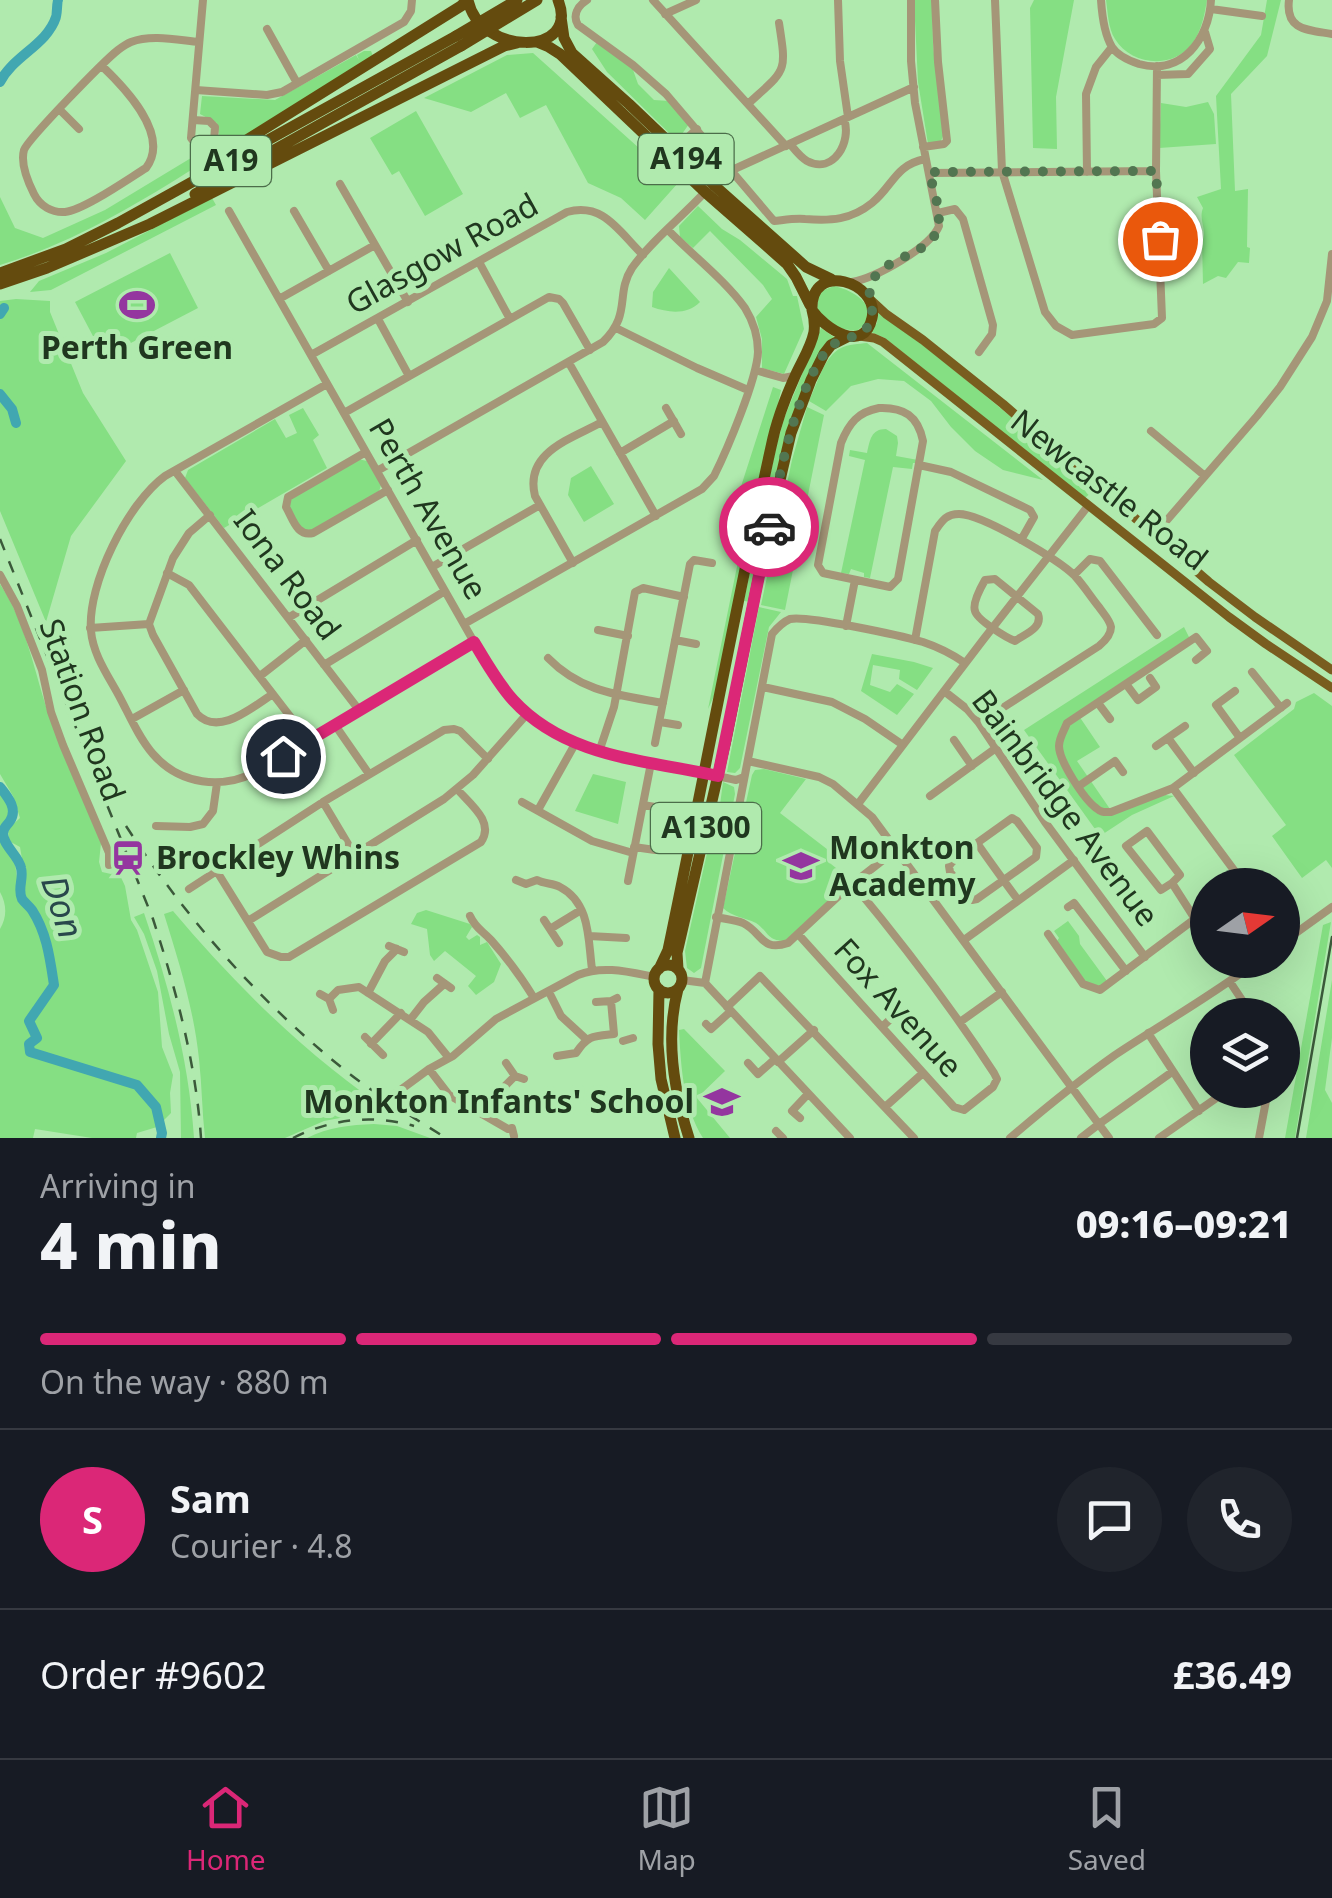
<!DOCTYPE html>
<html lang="en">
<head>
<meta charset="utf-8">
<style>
  body { margin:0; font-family:"Noto Sans",sans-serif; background:#20242c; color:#f1f3f6; height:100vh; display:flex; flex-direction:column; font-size:38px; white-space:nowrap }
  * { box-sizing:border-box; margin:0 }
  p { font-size:32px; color:#9ea1a6 }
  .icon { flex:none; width:55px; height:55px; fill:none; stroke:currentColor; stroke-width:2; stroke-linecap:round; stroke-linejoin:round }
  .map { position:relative; height:1138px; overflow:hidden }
  .side { display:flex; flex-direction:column; background:#171b24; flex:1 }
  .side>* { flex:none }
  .needle { width:65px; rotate:76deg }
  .fabs { position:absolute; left:1190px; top:868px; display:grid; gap:20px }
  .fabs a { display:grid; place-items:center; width:110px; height:110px; border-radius:50%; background:#171b24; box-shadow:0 10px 40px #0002; font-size:50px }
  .pin { position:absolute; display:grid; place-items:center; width:85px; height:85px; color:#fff; margin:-42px; border:5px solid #fff; border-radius:50%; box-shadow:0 2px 10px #0007 }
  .courier { position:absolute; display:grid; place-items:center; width:100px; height:100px; margin:-50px; border:8px solid #db2777; border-radius:50%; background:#fff; color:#222; box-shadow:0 2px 12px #0007 }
  .overview em { font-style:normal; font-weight:800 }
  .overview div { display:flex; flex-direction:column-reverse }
  .overview { display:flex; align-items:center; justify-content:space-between; height:170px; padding:0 40px }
  h1 { font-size:65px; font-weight:800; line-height:75px }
  .bar { display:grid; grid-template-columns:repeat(4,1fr); gap:15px 10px; align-content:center; height:120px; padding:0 40px }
  .bar i { height:12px; border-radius:8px; background:#363941 }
  .bar .current { background:#db2777 }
  .bar p { grid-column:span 4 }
  .line { display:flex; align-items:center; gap:25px; padding:0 40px; border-top:2px solid #363941 }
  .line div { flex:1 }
  .round { display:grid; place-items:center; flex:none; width:105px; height:105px; border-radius:52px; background:#20242c }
  .tab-bar { display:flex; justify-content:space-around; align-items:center; height:140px; border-top:2px solid #363941; background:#171b24; font-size:28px; color:#9ea1a6 }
  .tab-bar a { display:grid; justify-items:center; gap:5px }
  .tab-bar .current { color:#db2777 }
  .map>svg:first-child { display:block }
  .green { fill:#85df83 }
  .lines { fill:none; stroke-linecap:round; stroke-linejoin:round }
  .river { stroke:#41a7b1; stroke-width:10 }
  .minor { stroke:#a59678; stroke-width:8 }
  .major { stroke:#795d1f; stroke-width:9 }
  .highway { stroke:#644b0e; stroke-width:11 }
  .tram { stroke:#3b593a; stroke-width:2.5 }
  .rail { stroke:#3b593a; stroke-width:2.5; stroke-dasharray:12 12; stroke-linecap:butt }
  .highway-bridge { stroke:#644b0e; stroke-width:11 }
  .done { stroke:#527651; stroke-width:10; stroke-dasharray:0 18 }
  .route { stroke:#db2777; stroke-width:12 }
  .labels { text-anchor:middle; stroke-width:10; stroke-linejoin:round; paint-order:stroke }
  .shield { fill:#b0eaae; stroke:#4b6d4a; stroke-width:2.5 }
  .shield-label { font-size:30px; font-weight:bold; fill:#20371f }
  .street-label { font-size:32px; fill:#20371f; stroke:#b0eaae }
  .poi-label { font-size:32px; font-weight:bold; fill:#20371f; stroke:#b0eaae; text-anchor:start }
  .water-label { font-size:35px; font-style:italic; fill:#29484b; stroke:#b0eaae }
</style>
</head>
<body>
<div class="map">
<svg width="1332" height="1138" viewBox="0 0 1332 1138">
  <rect width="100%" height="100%" fill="#b0eaae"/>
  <path class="green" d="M914,0H932L933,45L943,136L941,141L928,144L918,82Z
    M1034,0H1074L1056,97L1057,149L1033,148L1030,8Z
    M1106,0H1207C1204,18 1200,39 1185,51C1164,69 1129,62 1115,39C1108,28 1108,13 1106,0Z
    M1267,0H1281L1267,56L1231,94L1235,191L1248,189L1247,247L1250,248L1249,263L1238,262L1226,278L1218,276L1203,284L1202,242C1208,231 1198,220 1203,208L1197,197L1221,189L1216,96L1261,35Z
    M597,42L632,67L638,84L654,100L669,101L689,124L682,134H670L607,72L592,49Z
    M364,51H371L373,56L199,165L195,158L216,147L219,136L217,123L200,114L202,96L275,100L356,55L359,60L357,55Z
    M533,53L678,183L645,220L621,198L588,183L546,105L520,118L506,93L471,112L424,98L507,55Z
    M1208,102L1214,114L1216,144L1159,148L1161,103L1186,107Z
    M416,111L463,194L425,216L399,171L392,175L370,138Z
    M191,158L196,167C134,206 70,244 0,265V197L15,228L43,238L105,210Z
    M212,198L216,205L51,290L30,292L39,281L106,253Z
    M698,206L722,229L740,240L787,279L793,296H797L804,329L784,374L762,368V339L756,317L772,299L763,285L710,231L693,248L680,237L679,226Z
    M170,253L198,308L104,357L75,302Z
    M669,268L700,302C687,315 669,313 652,307L653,292Z
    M834,286C857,291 884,310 857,331L837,328L817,310L819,292Z
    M16,299L50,301V312L83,393L126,461L71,536L46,622L0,511V301Z
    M878,313L927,348L1092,483L1094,490L1085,498L885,338L871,332L877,323Z
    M821,328L835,338L783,444L751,602L744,601L777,443L785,416Z
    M867,343L1043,480L1003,470L975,451L951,427L931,401L904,381L878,379L851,386L826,411L809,401C817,385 824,356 841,348C848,344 859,344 867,343Z
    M773,387L781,390L715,694L708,709L743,537L740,536L729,509L736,502Z
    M807,407L824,415L785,610L761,605L792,460Z
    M303,408L319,435L313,440L327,468L224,528L185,478L188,470L275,419L286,438L297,433L289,415Z
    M886,429L897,436L898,443L896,456L918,460V463H913L912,469L893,467L870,578L864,577V573L851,569L849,574L841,573L865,460L849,456L850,450L867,453C870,440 871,429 886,429Z
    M358,459L367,461L381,485L379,492L310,532H303L288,506L291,497Z
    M591,466L614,504L584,522L568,495L571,478Z
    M0,584C28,626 34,674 51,721C65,762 85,802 101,843L99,862L102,872L111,874L118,871L125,886L131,920L137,930L158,992L162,1047L173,1075L170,1093L171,1113L157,1127L137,1133L136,1138H92L35,1129L33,1138H0V929C7,917 7,905 0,892V793C13,811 11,812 0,830L2,840L15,863L20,902L28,908L48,942L32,905L23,895L25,877L20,847L9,841L8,829L20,818L13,796L0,774Z
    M759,607L781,612L769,627L740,768L735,773L727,772Z
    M1184,627L1191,641L1079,716L1100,747L1077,761L1110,809L1165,795L1174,796L1132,815L1100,836L1024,730Z
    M872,654L914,662L933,668L917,690L899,679L900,670L873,665L870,685L890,692L897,684L914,694L897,715L861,691Z
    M1314,693L1332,706V868L1326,860L1302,878L1272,836L1286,825L1234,755L1294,709L1296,702Z
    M764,769L806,779L780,813L836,856L831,864L851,880L785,941C767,941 769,932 756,923C744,917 732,917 723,908L752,775L755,770Z
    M593,774L626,782L618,824L575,811Z
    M723,782L734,787L735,794L701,968L694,973L687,968L685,951L712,831L718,820Z
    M426,910L470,924L472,927L466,937L469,940L477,935L480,937V945L487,942L501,964L494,982L476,995L468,986L476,976L445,951L434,961L430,955L427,929L411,924L417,913Z
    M173,911C238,988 311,1060 395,1115L361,1114L324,1121L285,1138H205C202,1112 202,1086 199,1059C194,1010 179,962 164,914Z
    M144,913C169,986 189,1061 194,1138H181L180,1072L169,1034L157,971L144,934L134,917Z
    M1068,921L1079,936L1080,944L1107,981L1098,987L1087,984L1057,941L1059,938L1054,931Z
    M1331,922L1295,1138H1285L1323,925Z
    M1332,980V1038L1325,1090L1332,1103V1138H1306Z
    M684,1029L725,1071L697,1098L730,1138H703C683,1106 681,1067 679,1030Z
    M374,1124L397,1126L430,1138H307C329,1127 350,1125 374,1124Z"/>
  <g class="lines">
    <path class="river" d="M0,82C13,56 47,45 56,17C57,16 57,1 58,0
      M0,314L4,308
      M0,394L12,409L16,423
      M0,787C8,797 18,809 10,821C6,827 3,827 3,834C4,847 19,856 21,868C24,879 17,889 22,899C25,903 29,906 32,910C47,933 50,959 54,985L29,1021L37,1038L29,1044L30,1052L137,1085L156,1107L162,1133L161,1138"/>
    <path class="minor" d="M587,0C578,6 572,15 578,25L633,65L666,94L774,221C784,220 795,218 805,219C831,221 851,220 872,203C893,186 895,165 925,159
      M653,0L786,146
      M838,0L840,61L848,117
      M995,0L1002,171L1045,312L1056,326L1072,335L1154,324L1162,318L1156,171L1157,66
      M1101,0C1102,15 1104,34 1112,47C1117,55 1130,61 1139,64C1182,76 1209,39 1211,0
      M1289,0C1285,31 1309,30 1332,34
      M1211,9L1262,16
      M665,14L696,0
      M267,29L297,83
      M102,66C125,88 171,135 146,168C128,179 84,210 65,212C52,213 40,206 34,194C28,182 20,164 24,150C28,139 104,61 118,50C122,47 126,44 131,42C151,34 178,40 199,42
      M1157,75L1188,74L1210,49L1205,32
      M196,90L267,95L282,92L404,22L411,11L412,0
      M749,103C786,69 787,74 779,23
      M60,110L79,129
      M193,120L209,121L215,127L214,141L211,145H196L191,138L203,0
      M790,144C795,150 800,157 807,161C834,175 852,141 844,119
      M923,147L944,144L947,141L938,62L935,0
      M675,149L697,129
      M730,171L914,87
      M1087,172L1086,94L1096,67L1112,47
      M929,173L1156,171
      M340,184L408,302
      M229,211L474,642C486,662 497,683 513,700C570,762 660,763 736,780L744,777
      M294,211L329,271
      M938,213L955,209L963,219L993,325L992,334L979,352
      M479,262L510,319
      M852,282C875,278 930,248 939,226L915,103L911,61V0
      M279,299L375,245
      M378,319L409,376
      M616,328L697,368L748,390
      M311,355L567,212C604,202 619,232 643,255
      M569,363L656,516
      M755,370L783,378L794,376
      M327,384L165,476C128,503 87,584 91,631C93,654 107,674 118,694C129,714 138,737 153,754C180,785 222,790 258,771L474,642
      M666,408L681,434
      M879,408C904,407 918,416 923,441L898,579L890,587L823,573L818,565L841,443C849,423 858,412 879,408Z
      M344,413L549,297L559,299L563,303L590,350
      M1151,431L1205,476
      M366,452L288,497L286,507C293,519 297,537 313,533L388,490
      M620,453L674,421
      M919,465L951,472L1030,510L1034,517L1021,540
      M175,471L359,710
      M377,471L603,342C632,314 615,294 632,268C652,240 682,217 705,192
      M210,515L189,533L173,558L149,624L153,635L197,714C219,737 252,707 273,694
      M1155,534L1257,416L1280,387L1312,337L1327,301L1332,254
      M573,563L535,496C524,452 571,439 602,422
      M432,567L540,505
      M167,573L189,585L309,741
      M0,575L17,606L42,670L51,712L63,745L109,853V865
      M1074,575L1090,559L1100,561L1157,635
      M995,579L1038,614C1043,628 1025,634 1015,641C1007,638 977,620 975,611C972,603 981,587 985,580Z
      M288,618L417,540
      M464,624L702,489L714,476C727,450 757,379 758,352C758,337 753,321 745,308C725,280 692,255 668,230
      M846,626L855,580
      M90,628L149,624
      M598,630L628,636
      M675,640L696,644
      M915,640L935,531C942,521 946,514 959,514C982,514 1059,560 1075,576C1084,586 1091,597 1099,607C1103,613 1110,620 1111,627C1111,635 1105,641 1099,646L979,723
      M548,658C581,692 619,695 663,703
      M1196,660L1207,651L1196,637L1067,723C1064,731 1059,738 1059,746C1059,761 1084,799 1096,808C1102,813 1104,812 1111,812L1173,788L1287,703
      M324,665L445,591
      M1252,672L1281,708
      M260,676L306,640
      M1126,684L1138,700L1156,687L1150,678
      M763,687L832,702L865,719L903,745
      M944,691L967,709L979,723L1045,822L1145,957
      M1235,691L1216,705L1240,738
      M1098,703L1110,719
      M132,719L184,690
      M660,722L678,725
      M335,725L369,774
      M1168,738L1194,773
      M954,740L972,766
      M655,743L690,564L694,560L712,563
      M1156,746L1185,726
      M599,752L614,707L635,592L643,588L684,597
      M748,761L819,777L833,784L872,817L1109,1138
      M1079,786L1115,761L1123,772
      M1173,788L1245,885
      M930,796L996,748
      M323,802L354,854
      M522,802L592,841L633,853
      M858,804L983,640L1088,506
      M538,810L575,744
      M156,826L190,827L203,824L213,811L217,783
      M977,843L952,862L949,866L950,872L972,900L977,899L1036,857L1037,848L1017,821L1012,818L977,843C990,862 1004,881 1018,900
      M634,847L655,850L661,844L664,811L661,808L643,805
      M216,870L267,952L281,957H289L481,842C495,822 470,804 457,789
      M516,880L526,884L537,880C544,884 553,883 560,887C591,903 588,941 592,969
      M628,881L651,763
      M1172,883L1180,875L1147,831L1126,846L1161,890L1172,883L1195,919
      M189,889L323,802L444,730L454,729L460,731L488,759
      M1068,907L1074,903L1126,971
      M470,916C476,929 482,930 491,940C507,958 522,978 534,998
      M716,917C725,919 735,920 743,923C763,933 761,952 788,943L846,889L897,849
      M544,920L559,943
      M248,921L444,799L473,775L527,714
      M550,929L581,910
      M798,934L954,1107L964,1110L993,1087L997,1079L994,1073C951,1007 903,944 853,884
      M1048,934L1083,984L1100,990L1208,909
      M589,936L626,938
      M964,940L1074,860
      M1282,943L1332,907
      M389,946L404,952
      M437,978L451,988
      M682,980L705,983
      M1230,982L1252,1015
      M705,983L772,634C777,628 783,622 790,619C807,615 902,636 923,642C938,647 952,654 965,663
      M705,983L850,1138
      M549,992L561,1016L586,1039
      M368,993L385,961L397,949
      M320,994L329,999L333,1010
      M329,999L338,990L359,987L428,1032L449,1058
      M611,1001L614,1034
      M596,1002L611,1001L617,998
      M727,1007L760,976L914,1138
      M410,1020L424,1002L443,985
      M960,1022L1002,992
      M706,1024L711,1029L731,1011
      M882,1027L898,1012
      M1148,1033L1199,1111
      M365,1037L383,1055
      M623,1041L633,1038
      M371,1044L401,1013
      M557,1056L576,1053C588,1035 593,1036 614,1034
      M778,1062L814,1030
      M506,1063L515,1076L524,1079
      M748,1063L758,1074L775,1059
      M429,1069L449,1095L508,1129L512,1128L514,1136
      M395,1094L429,1069L453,1056L496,1019L578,975C603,965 629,972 655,977
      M885,1107L923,1073
      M479,1112L515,1076
      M800,1118L792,1111L808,1094
      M1099,1124L1172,1072
      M776,1131L783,1138
      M1010,1138C1044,1109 1078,1081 1115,1055C1163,1023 1213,995 1259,960
      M1081,1138L1099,1124
      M1159,1138L1228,1090
      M1259,1138L1268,1090"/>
    <path class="major" d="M872,301L886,314L923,340L1003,404L1209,582L1255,617L1332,670
      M859,336L874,338L883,342L1229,617L1266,644L1332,688"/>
    <path class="highway" d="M468,0C479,56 581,57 558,0
      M561,17L564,38L572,53L629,104L715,186L806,267L831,279
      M537,42L549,47L560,54L705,192L787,264L796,277L810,305
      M197,171L461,6L467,0
      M195,194L461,46
      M0,273L66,249L118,223L456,36
      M0,284L47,268L150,224L504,46L517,43
      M654 979a14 14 0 1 1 28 0a14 14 0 1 1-28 0Z
      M659,969L668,950C703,783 734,614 771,447C776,422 785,398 796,374C802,361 811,347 814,332C815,324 814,317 812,310C810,260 880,282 872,318C864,355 824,328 812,310
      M678,969L677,953L726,740L766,540L791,433L811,380L824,354L831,345L847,337
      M659,989L658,1044L661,1079L675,1138
      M678,989C665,1037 674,1091 689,1138"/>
    <path class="tram" d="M1297,1138L1332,937"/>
    <path class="rail" d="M0,539L153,919C176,990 196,1063 201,1138
      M126,826C187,920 262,1005 351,1075C381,1098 414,1118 446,1138
      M293,1138C331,1119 372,1114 414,1126"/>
    <path class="highway-bridge" d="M456,36L517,0
      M461,46L537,0"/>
  </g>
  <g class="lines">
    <path class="done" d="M769,527C781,471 793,398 826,351C838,335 863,341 870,322C877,307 863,292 874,278C887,258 925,255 936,233C944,217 933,189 929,172L1156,171L1160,239"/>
    <path class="route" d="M283,756L474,642C486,662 497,682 513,700C566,758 646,760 718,776L769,527"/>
  </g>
  <defs>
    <symbol id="stadium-bare" viewBox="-9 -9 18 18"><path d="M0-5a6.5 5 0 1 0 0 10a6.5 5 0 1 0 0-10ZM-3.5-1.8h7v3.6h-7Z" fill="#94369f" stroke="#b0eaae" stroke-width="2.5" paint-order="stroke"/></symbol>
    <symbol id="station-bare" viewBox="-9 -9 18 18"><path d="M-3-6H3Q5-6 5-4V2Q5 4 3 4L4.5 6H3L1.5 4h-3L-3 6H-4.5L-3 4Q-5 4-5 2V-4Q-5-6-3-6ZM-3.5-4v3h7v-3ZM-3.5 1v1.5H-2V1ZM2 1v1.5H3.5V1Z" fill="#94369f" stroke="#b0eaae" stroke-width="2.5" paint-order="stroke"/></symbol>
    <symbol id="school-bare" viewBox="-9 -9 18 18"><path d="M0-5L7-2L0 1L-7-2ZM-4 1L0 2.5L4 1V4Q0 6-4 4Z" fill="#94369f" stroke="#b0eaae" stroke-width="2.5" paint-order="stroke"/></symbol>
  </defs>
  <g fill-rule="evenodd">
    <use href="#stadium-bare" x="112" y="280" width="50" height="50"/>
    <use href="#station-bare" x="103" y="833" width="50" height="50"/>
    <use href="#school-bare" x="776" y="841" width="50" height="50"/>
    <use href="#school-bare" x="697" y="1077" width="50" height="50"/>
  </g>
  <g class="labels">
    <g class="shield">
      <rect x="638.5" y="134" width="95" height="50" rx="8"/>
      <rect x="191" y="136" width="80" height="50" rx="8"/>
      <rect x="651" y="803" width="110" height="50" rx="8"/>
    </g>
    <g class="shield-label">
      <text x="686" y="169">A194</text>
      <text x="231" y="171">A19</text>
      <text x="706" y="838">A1300</text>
    </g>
    <g class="street-label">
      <text transform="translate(442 254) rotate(-29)" y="11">Glasgow Road</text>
      <text transform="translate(1109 490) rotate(38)" y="11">Newcastle Road</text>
      <text transform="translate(428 509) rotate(60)" y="11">Perth Avenue</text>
      <text transform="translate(287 575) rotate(53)" y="11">Iona Road</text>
      <text transform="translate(82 710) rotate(70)" y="11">Station Road</text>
      <text transform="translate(1065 808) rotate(53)" y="11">Bainbridge Avenue</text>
      <text transform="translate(898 1008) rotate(48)" y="11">Fox Avenue</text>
    </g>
    <g class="poi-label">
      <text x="137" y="359" text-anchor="middle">Perth Green</text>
      <text x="829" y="859">Monkton<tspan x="829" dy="37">Academy</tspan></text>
      <text x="156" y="869">Brockley Whins</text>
      <text x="694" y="1113" text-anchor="end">Monkton Infants' School</text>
    </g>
    <g class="water-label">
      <text transform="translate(62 907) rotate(72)" y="12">Don</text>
    </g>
  </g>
</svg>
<div class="fabs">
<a><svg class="needle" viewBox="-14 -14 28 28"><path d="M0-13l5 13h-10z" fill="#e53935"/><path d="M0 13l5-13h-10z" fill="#9ea1a6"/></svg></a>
<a><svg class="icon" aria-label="layers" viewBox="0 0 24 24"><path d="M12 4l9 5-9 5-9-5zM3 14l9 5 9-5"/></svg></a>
</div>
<div class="pin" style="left:1160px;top:239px;background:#ea580c"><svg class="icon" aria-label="bag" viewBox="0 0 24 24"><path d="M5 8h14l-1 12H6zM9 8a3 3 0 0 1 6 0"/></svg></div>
<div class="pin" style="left:283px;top:756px;background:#1f2937"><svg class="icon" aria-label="home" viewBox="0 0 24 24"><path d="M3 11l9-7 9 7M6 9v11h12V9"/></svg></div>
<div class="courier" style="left:769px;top:527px"><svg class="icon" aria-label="car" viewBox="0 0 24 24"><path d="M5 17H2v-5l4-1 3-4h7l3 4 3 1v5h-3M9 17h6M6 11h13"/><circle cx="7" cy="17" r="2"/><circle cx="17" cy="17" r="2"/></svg></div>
</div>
<section class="side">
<div class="overview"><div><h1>4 min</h1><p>Arriving in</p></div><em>09:16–09:21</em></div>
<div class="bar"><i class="current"></i><i class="current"></i><i class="current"></i><i></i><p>On the way · 880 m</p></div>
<div class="line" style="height:180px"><b class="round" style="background:#db2777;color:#fff">S</b><div><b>Sam</b><p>Courier · 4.8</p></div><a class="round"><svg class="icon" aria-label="chat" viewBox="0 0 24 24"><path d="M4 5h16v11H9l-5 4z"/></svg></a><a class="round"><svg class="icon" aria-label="phone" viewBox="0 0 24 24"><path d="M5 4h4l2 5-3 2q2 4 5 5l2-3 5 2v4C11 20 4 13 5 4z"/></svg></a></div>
<div class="line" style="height:130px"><div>Order #9602</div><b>£36.49</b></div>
</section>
<nav class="tab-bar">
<a class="current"><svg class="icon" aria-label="home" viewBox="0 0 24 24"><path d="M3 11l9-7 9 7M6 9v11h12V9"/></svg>Home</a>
<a><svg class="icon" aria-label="map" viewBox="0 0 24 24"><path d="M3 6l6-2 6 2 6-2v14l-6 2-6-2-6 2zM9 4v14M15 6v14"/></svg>Map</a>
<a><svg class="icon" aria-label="saved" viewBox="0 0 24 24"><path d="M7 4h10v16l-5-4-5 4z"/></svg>Saved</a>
</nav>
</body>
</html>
